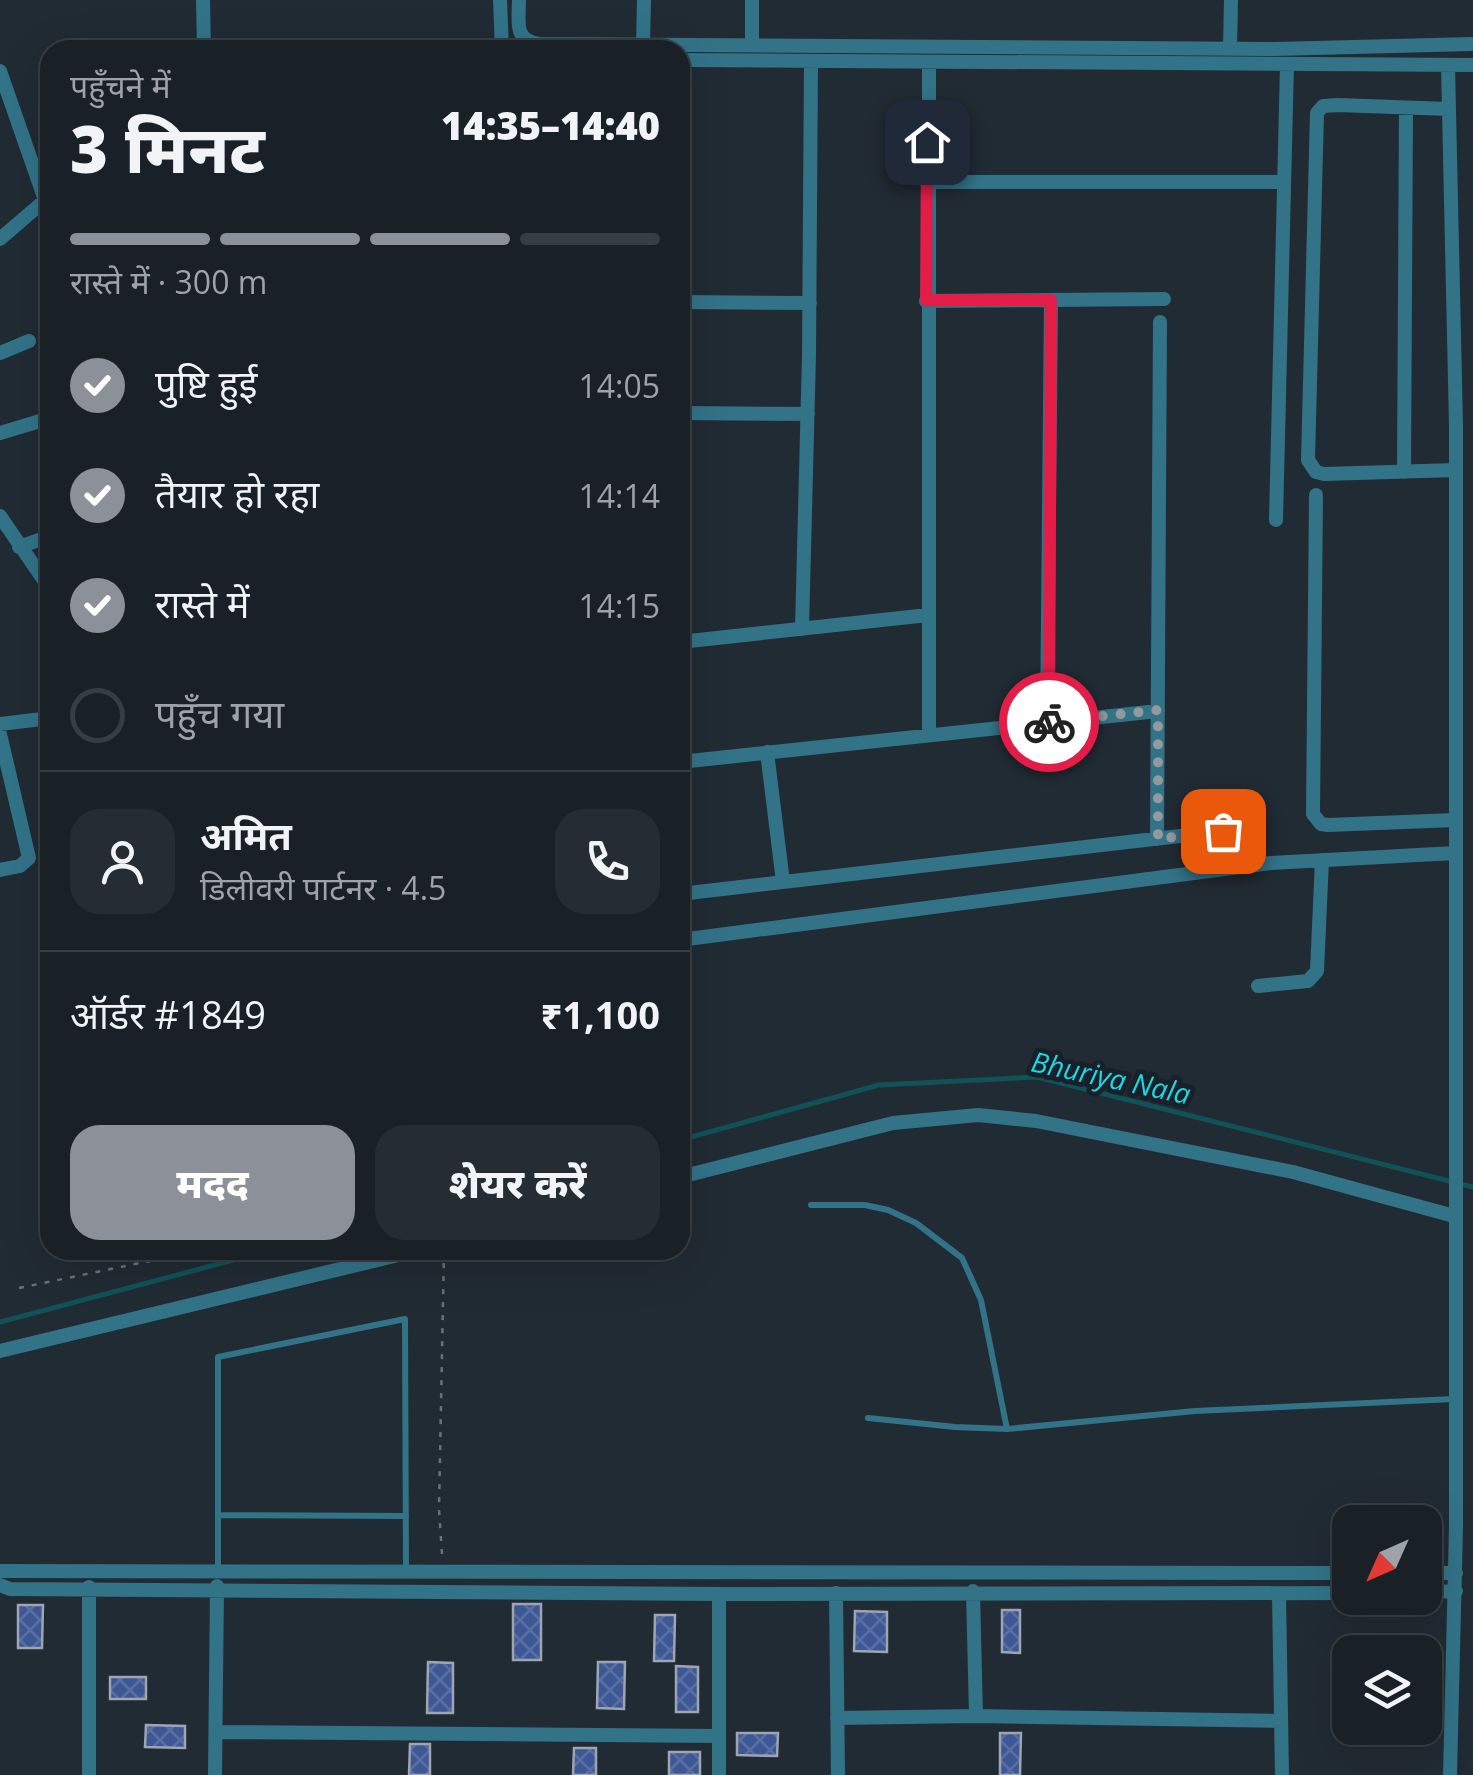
<!DOCTYPE html>
<html lang="hi">
<head>
<meta charset="utf-8">
<style>
  body { margin:0; font-family:"Open Sans","Noto Sans Devanagari",sans-serif; background:#262d32; color:#f1f3f6; height:100vh; display:flex; flex-direction:column; font-size:38px; white-space:nowrap }
  * { box-sizing:border-box; margin:0 }
  p { font-size:32px; color:#9fa3a7 }
  .icon { flex:none; width:55px; height:55px; fill:none; stroke:currentColor; stroke-width:2; stroke-linecap:round; stroke-linejoin:round }
  .map { position:relative; flex:1; overflow:hidden }
  .sheet { position:absolute; left:40px; top:40px; width:650px; height:1220px; display:flex; flex-direction:column; background:#192026; border-radius:30px; box-shadow:0 10px 40px #0002,0 0 0 2px #373e43 }
  .sheet>* { flex:none }
  .needle { width:65px; rotate:225deg }
  .buttons { position:absolute; left:1332px; top:1505px; display:grid; gap:20px }
  .buttons a { display:grid; place-items:center; width:110px; height:110px; border-radius:20px; background:#192026; box-shadow:0 10px 40px #0002,0 0 0 2px #373e43; font-size:50px }
  .pin { position:absolute; display:grid; place-items:center; width:85px; height:85px; color:#fff; margin:-42px; border-radius:20px; box-shadow:0 5px 15px #0006 }
  .courier { position:absolute; display:grid; place-items:center; width:100px; height:100px; margin:-50px; border:8px solid #e11d48; border-radius:50%; background:#fff; color:#222; box-shadow:0 2px 12px #0007 }
  .headline em { font-style:normal; font-weight:800 }
  .headline div { display:flex; flex-direction:column-reverse }
  .headline { display:flex; align-items:center; justify-content:space-between; height:170px; padding:0 30px }
  h1 { font-size:65px; font-weight:800; line-height:75px }
  .bar { display:grid; grid-template-columns:repeat(4,1fr); gap:15px 10px; align-content:center; height:120px; padding:0 30px }
  .bar i { height:12px; border-radius:8px; background:#373e43 }
  .bar .on { background:#8c9099 }
  .bar p { grid-column:span 4 }
  .line { display:flex; align-items:center; gap:25px; padding:0 30px; border-top:2px solid #373e43 }
  .line div { flex:1 }
  .round { display:grid; place-items:center; flex:none; width:105px; height:105px; border-radius:30px; background:#262d32 }
  ol { padding:0 30px; list-style:none }
  li { display:flex; align-items:center; gap:30px; height:110px }
  li p { margin-inline-start:auto }
  li .icon { padding:10px; border-radius:50%; background:#8c9099; color:#fff; stroke-width:4 }
  li:last-child { color:#9fa3a7 }
  li i { width:55px; height:55px; border:5px solid #373e43; border-radius:50% }
  .primary-button { display:flex; gap:20px; margin-top:auto; padding:20px 30px }
  .primary-button a { flex:1; height:115px; border-radius:30px; background:#8c9099; color:#fff; font-size:40px; font-weight:800; line-height:115px; text-align:center }
  .primary-button a+a { background:#262d32; color:#f1f3f6 }
  .map>svg:first-child { display:block }
  .lines { fill:none; stroke-linecap:round; stroke-linejoin:round }
  .stream { stroke:#115256; stroke-width:5 }
  .building { fill:url(#building-cross-hatch); stroke:#9ea4b1; stroke-width:2.5 }
  .path { stroke:#697179; stroke-width:2.5; stroke-dasharray:5 8; stroke-linecap:butt }
  .lane { stroke:#327388; stroke-width:6 }
  .street { stroke:#327388; stroke-width:14 }
  .done { stroke:#929aa0; stroke-width:10; stroke-dasharray:0 18 }
  .route { stroke:#e11d48; stroke-width:12 }
  .labels { text-anchor:middle; stroke-width:10; stroke-linejoin:round; paint-order:stroke }
  .water-label { font-size:28px; font-style:italic; fill:#1dd8e4; stroke:#182129 }
</style>
</head>
<body>
<div class="map">
<svg width="1473" height="1775" viewBox="0 0 1473 1775">
  <defs>
    <pattern id="building-cross-hatch" width="8" height="8" patternUnits="userSpaceOnUse" patternTransform="scale(2.5)"><rect width="8" height="8" fill="#3e5895"/><path d="M0 0l8 8M0 8l8-8" fill="none" stroke="#596fa3"/></pattern>
  </defs>
  <rect width="100%" height="100%" fill="#212b33"/>
  <g class="lines">
    <path class="stream" d="M680,1140L879,1085L1037,1077L1473,1187
      M0,1322L271,1250"/>
  </g>
  <path class="building" d="M513,1604H541V1660H513Z
    M18,1605H43L42,1648H18Z
    M1002,1610H1020V1653L1002,1652Z
    M855,1611L887,1612V1652L854,1651Z
    M655,1615H675L674,1661H654Z
    M428,1662L453,1663V1713H427Z
    M598,1662H625L624,1709L597,1708Z
    M676,1666L698,1667V1712H676Z
    M110,1677H146V1699H110Z
    M146,1725L185,1726V1748L145,1747Z
    M737,1733H778L777,1756L737,1755Z
    M1000,1733H1021L1020,1775H1000Z
    M410,1744H430V1775H409Z
    M574,1748H596V1775H573Z
    M669,1752H700V1775H669Z"/>
  <g class="lines">
    <path class="path" d="M19,1288L203,1250
      M442,1554L439,1509L444,1250"/>
    <path class="lane" d="M811,1205H865L888,1210L916,1223L962,1258L981,1300L1007,1429
      M868,1418L955,1427L1007,1429L1195,1411L1454,1399
      M218,1515L406,1516
      M218,1570V1357L405,1319L406,1569"/>
    <path class="street" d="M203,0L204,50
      M500,0L502,50
      M519,0C519,21 513,40 539,44L1274,49L1473,44
      M643,44L644,0
      M752,44V0
      M1230,48L1231,0
      M680,60L1473,65
      M929,62V735
      M1448,65L1456,426V1527L1450,1775
      M0,71L45,200
      M1449,109L1338,105L1323,106L1317,113L1308,460L1316,472L1324,474L1456,470
      M927,182H1284
      M0,239L50,196
      M926,301L1164,299
      M680,302L810,303
      M0,353L29,341
      M680,413L808,414
      M0,433L50,418
      M1404,472L1406,108
      M1316,495L1313,814L1321,824L1328,825L1455,820
      M0,516L50,589
      M1276,520L1287,64
      M19,547L50,536
      M802,629L809,355L811,61
      M680,642L928,615
      M1047,723L1051,300
      M0,724L50,718
      M0,734L29,858L20,866L0,870
      M767,752L783,882
      M680,762L1158,711
      M1157,839L1160,322
      M680,894L1223,831
      M680,940L1271,863L1455,853
      M1258,986L1308,981L1317,971L1322,860
      M680,1177L893,1123L978,1115L1036,1121L1293,1172L1454,1216
      M0,1351L419,1250
      M0,1571L1350,1573
      M1425,1573H1456
      M0,1585L10,1589L719,1594L1350,1593
      M89,1587V1775
      M973,1591L976,1716
      M1425,1592L1456,1591
      M836,1593L838,1775
      M1279,1594L1282,1775
      M837,1718L976,1716L1281,1721
      M216,1732L719,1736
      M215,1775L217,1586
      M719,1775V1594"/>
  </g>
  <g class="lines">
    <path class="done" d="M1049,722L1158,710V839L1223,831"/>
    <path class="route" d="M927,142L926,300H1051L1049,722"/>
  </g>
  <g class="labels">
    <g class="water-label">
      <text transform="translate(1111 1078) rotate(12)" y="10">Bhuriya Nala</text>
    </g>
  </g>
</svg>
<div class="buttons">
<a><svg class="needle" viewBox="-14 -14 28 28"><path d="M0-13l5 13h-10z" fill="#e53935"/><path d="M0 13l5-13h-10z" fill="#9fa3a7"/></svg></a>
<a><svg class="icon" aria-label="layers" viewBox="0 0 24 24"><path d="M12 4l9 5-9 5-9-5zM3 14l9 5 9-5"/></svg></a>
</div>
<div class="pin" style="left:1223px;top:831px;background:#ea580c"><svg class="icon" aria-label="bag" viewBox="0 0 24 24"><path d="M5 8h14l-1 12H6zM9 8a3 3 0 0 1 6 0"/></svg></div>
<div class="pin" style="left:927px;top:142px;background:#1f2937"><svg class="icon" aria-label="home" viewBox="0 0 24 24"><path d="M3 11l9-7 9 7M6 9v11h12V9"/></svg></div>
<div class="courier" style="left:1049px;top:722px"><svg class="icon" aria-label="bike" viewBox="0 0 24 24"><circle cx="6" cy="16" r="4"/><circle cx="18" cy="16" r="4"/><path d="M6 16l4-8h5l3 8M10 8l3 8H6M13 5h3"/></svg></div>
<section class="sheet">
<div class="headline"><div><h1>3 मिनट</h1><p>पहुँचने में</p></div><em>14:35–14:40</em></div>
<div class="bar"><i class="on"></i><i class="on"></i><i class="on"></i><i></i><p>रास्ते में · 300 m</p></div>
<ol>
<li><svg class="icon" aria-label="check" viewBox="0 0 24 24"><path d="M5 12l5 5 9-10"/></svg>पुष्टि हुई<p>14:05</p></li>
<li><svg class="icon" aria-label="check" viewBox="0 0 24 24"><path d="M5 12l5 5 9-10"/></svg>तैयार हो रहा<p>14:14</p></li>
<li><svg class="icon" aria-label="check" viewBox="0 0 24 24"><path d="M5 12l5 5 9-10"/></svg>रास्ते में<p>14:15</p></li>
<li><i></i>पहुँच गया</li>
</ol>
<div class="line" style="height:180px"><a class="round"><svg class="icon" aria-label="person" viewBox="0 0 24 24"><circle cx="12" cy="8" r="4"/><path d="M4 21q1-7 8-7t8 7"/></svg></a><div><b>अमित</b><p>डिलीवरी पार्टनर · 4.5</p></div><a class="round"><svg class="icon" aria-label="phone" viewBox="0 0 24 24"><path d="M5 4h4l2 5-3 2q2 4 5 5l2-3 5 2v4C11 20 4 13 5 4z"/></svg></a></div>
<div class="line" style="height:130px"><div>ऑर्डर #1849</div><b>₹1,100</b></div>
<div class="primary-button"><a>मदद</a><a>शेयर करें</a></div>
</section>
</div>
</body>
</html>
